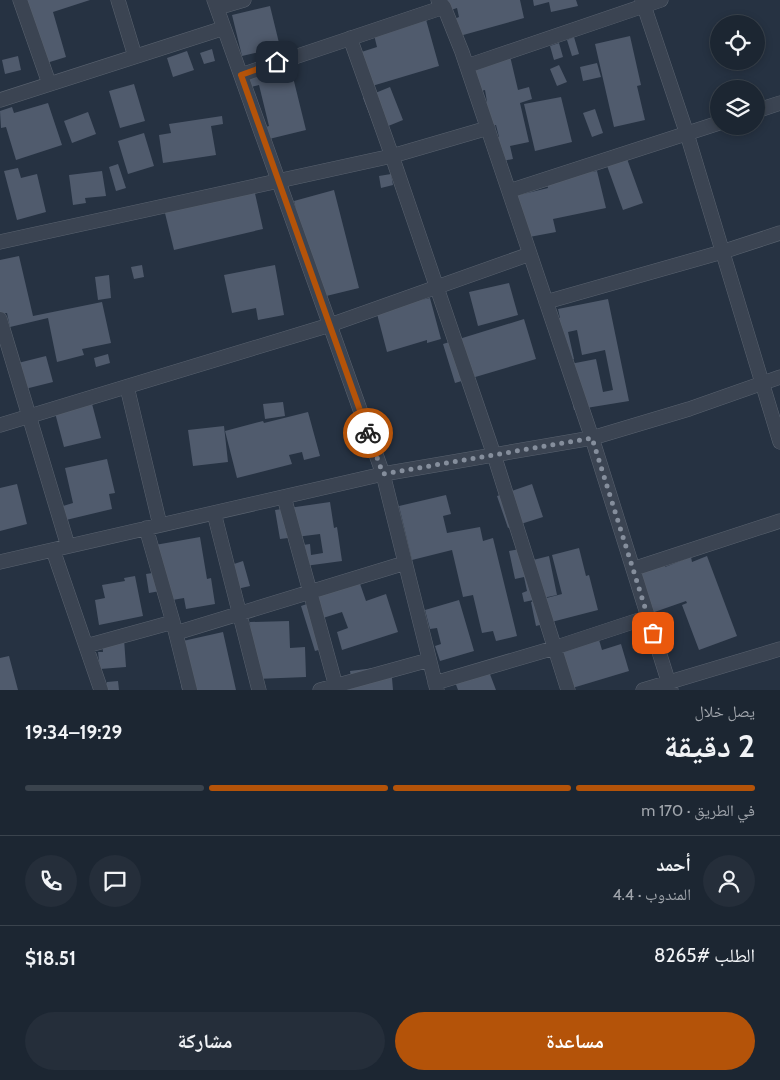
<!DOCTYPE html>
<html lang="ar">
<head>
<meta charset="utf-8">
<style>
  body { margin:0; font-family:Cabin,"Noto Naskh Arabic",sans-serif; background:#252e3a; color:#f1f3f6; direction:rtl; height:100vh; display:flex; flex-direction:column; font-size:19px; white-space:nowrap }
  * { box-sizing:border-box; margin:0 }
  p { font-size:16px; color:#a0a5ac }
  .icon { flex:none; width:28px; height:28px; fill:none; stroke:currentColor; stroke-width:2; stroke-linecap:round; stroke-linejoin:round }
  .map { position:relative; height:690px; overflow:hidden; direction:ltr }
  .side { display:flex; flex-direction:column; background:#1c2632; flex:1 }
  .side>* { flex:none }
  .tools { position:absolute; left:710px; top:15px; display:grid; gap:10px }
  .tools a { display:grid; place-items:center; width:55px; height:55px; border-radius:50%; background:#1c2632; box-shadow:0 2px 8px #0003,0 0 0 1px #3a434d; font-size:25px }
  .pin { position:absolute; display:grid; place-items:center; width:42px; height:42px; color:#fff; margin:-21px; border-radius:10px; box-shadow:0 2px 8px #0006 }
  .courier { position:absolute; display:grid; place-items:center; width:50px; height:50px; margin:-25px; border:4px solid #b45309; border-radius:50%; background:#fff; color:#222; box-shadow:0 1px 6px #0007 }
  .head em { font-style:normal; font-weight:700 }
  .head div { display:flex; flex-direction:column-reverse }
  .head { display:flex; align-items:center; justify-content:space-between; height:85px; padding:0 25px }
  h1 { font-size:32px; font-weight:700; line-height:38px }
  .bar { display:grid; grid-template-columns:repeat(4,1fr); gap:8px 5px; align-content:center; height:60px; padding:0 25px }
  .bar i { height:6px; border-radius:4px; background:#3a434d }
  .bar .selected { background:#b45309 }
  .bar p { grid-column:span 4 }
  .line { display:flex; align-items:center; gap:12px; padding:0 25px; border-top:1px solid #3a434d }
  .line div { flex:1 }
  .round { display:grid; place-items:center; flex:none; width:52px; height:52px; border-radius:26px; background:#252e3a }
  .primary-button { display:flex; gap:10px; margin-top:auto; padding:10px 25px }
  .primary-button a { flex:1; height:58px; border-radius:30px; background:#b45309; color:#fff; font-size:20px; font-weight:700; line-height:58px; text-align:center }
  .primary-button a+a { background:#252e3a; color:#f1f3f6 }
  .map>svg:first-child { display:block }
  .building { fill:#505b6d }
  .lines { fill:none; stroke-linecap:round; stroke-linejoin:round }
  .minor-casing { stroke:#59626f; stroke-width:15 }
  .minor { stroke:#3b4452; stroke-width:14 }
  .done { stroke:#858e9c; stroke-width:5; stroke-dasharray:0 9 }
  .route { stroke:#b45309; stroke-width:6 }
</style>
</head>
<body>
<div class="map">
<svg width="780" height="690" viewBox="0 0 780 690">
  <rect width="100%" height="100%" fill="#263242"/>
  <path class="building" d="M21,0H90L53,12L66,57L40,65Z
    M445,0H520L524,18L456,37L452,20L459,17L457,8L448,11Z
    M533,0H576L578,6L551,12L549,2L534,6Z
    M270,6L280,47L242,56L232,15Z
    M425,16L439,66L362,89L352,55L377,47L373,31Z
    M630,36L641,85L637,86L645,120L614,127L595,44Z
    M574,37L579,54L572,56L567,40Z
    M559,43L563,57L554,60L550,46Z
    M212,49L215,61L204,64L200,53Z
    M187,51L194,70L173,77L167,58Z
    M18,56L21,70L5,74L2,60Z
    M510,56L518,90L529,87L532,99L520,103L529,142L510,146L513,159L497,162L492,139L499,137L496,125L485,128L480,104L487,102L485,90L474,93L467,66Z
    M289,61L306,130L265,140L262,128L269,126L259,85L247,88L244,72Z
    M597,63L601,77L583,81L580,67Z
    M559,65L567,82L557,86L550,69Z
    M134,84L145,121L120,128L109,91Z
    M390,87L403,120L376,131L363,98Z
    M561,97L572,142L535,151L524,104Z
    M48,103L62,145L16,160L6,127L1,128L0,111L12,107L14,113Z
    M595,109L603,133L592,137L583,113Z
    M88,112L96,134L72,143L64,121Z
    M222,116L223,124L211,126L216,155L163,163L159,135L171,133L169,124Z
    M144,133L154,166L128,174L118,141Z
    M626,156L643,203L623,210L606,163Z
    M118,164L126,188L116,191L109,167Z
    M18,168L21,178L37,174L46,212L17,220L4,171Z
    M102,171L106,196L85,198L86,203L73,205L69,175Z
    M597,171L606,208L553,219L556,232L524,238L515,196L548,188L546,180Z
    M391,174L393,185L381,188L379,176Z
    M254,189L263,229L174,250L164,209Z
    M334,190L359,288L318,298L294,201Z
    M19,256L33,316L102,302L111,343L82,349L84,355L57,362L48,318L10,327L7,313L0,314V260Z
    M142,265L144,277L134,279L131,267Z
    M275,265L284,315L258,320L256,308L232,313L224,275Z
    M109,275L111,298L98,300L95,277Z
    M509,283L518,315L478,326L469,292Z
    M430,298L441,339L427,343V340L387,352L376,310Z
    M608,299L629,401L574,410L565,365L596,359L603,392L613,390L605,350L582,355L577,330L568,332L574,359L561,362L552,320L560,318L558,309Z
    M524,319L536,359L455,383L443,344Z
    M108,354L110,363L96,367L94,358Z
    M46,356L53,382L21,390L14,364Z
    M91,400L101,438L64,447L54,409Z
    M283,402L285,416L265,419L263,404Z
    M308,412L320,456L304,460L302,452L289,455L292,464L237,478L225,431L263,421L264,423Z
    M224,426L228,462L193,466L188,430Z
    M107,459L115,493L109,494L112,509L66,520L63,506L73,503L65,468Z
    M17,484L27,524L0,531V488Z
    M532,484L543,517L508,528L497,496Z
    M446,495L451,514L443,516L447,533L480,527L483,541L493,538L517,636L496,641L493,631L482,633L473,595L463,597L452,550L412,560L399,506Z
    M330,502L334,528L337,527L342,561L305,566L296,546L310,544L311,555L323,553L320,534L280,539L275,510Z
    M200,537L207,579L211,578L215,604L186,609L184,598L161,602L160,591L149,593L146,574L159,572L155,545Z
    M530,547L533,560L549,556L557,595L524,602L522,593L527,591L524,577L515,579L509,551Z
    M579,548L586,576L589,575L598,610L536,626L531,602L562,594L552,555Z
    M707,556L737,636L699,650L682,605L687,603L686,601L646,615L627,570L661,557L665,567L691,557L692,562Z
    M243,561L250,586L237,589L231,565Z
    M135,576L143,616L99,625L95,600L105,598L102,585L125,581L124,578Z
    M358,578L366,601L386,594L398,632L342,650L337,632L348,628L342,612L323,618L332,646L315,651L301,606L313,602L310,594Z
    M459,600L474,651L440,661L435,646L441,644L437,628L430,629L425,610Z
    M289,621L290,648L305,647L306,677L256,679L251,655L250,622Z
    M223,632L236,690H182L174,643Z
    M597,633L602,650L621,644L629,671L569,689L557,645Z
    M124,639L126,667L100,669L98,652H103L102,640Z
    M9,656L18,690H0V658Z
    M391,666L393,690H335L352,683L350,671Z
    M488,669L496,690H458L455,682Z
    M118,681L119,690H107V682Z"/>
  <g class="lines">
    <defs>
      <path id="minor" d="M20,0L49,83
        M118,0L135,56
        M214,0L383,474L437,690
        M438,0L444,7L462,52L592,438L671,690
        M642,0L687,134L780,442
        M217,8L244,0
        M350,38L392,156L494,455L568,690
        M467,66L661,0
        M241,75L444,7
        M0,100L224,28
        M756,111L780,103
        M509,191L719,123
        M0,242L392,156L488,128
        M546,302L722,252L780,233
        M0,319L68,546
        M127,387L160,525
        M0,425L330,325L530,254
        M284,497L337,690
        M214,513L259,690
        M146,528L173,622L190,690
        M53,550L101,690
        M0,562L383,474L592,438L689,409L780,377
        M633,569L780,521
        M176,633L405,563
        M86,646L173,622
        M435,683L554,648L648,617
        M320,690L429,660
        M643,690L780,649"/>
    </defs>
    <use href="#minor" class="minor-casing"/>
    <use href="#minor" class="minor"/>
  </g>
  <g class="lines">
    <path class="done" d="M368,433L383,474L592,438L653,633"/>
    <path class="route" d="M277,62L241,75L368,433"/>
  </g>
</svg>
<div class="tools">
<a><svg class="icon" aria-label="locate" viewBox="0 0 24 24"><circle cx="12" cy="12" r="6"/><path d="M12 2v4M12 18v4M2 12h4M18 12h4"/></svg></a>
<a><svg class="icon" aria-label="layers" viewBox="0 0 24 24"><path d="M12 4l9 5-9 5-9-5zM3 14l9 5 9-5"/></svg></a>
</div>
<div class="pin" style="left:653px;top:633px;background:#ea580c"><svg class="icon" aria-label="bag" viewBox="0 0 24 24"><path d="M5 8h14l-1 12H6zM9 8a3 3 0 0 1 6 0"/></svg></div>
<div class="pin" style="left:277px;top:62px;background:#1f2937"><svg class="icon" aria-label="home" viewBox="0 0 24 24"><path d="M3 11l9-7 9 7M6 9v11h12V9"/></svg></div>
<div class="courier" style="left:368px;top:433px"><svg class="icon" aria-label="bike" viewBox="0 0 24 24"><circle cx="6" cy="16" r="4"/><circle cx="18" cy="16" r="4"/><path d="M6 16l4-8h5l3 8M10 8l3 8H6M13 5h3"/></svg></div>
</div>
<section class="side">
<div class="head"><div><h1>2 دقيقة</h1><p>يصل خلال</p></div><em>19:29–19:34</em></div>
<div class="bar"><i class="selected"></i><i class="selected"></i><i class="selected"></i><i></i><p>في الطريق · 170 m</p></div>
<div class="line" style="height:90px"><a class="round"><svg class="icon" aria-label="person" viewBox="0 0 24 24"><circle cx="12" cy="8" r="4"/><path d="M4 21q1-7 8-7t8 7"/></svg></a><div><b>أحمد</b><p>المندوب · 4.4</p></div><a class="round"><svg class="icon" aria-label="chat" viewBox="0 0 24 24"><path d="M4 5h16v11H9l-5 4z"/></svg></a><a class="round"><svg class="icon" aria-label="phone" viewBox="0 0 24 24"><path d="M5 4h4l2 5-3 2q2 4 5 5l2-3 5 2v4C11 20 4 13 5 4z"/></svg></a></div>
<div class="line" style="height:65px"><div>الطلب #8265</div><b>$18.51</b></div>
<div class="primary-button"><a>مساعدة</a><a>مشاركة</a></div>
</section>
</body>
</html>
